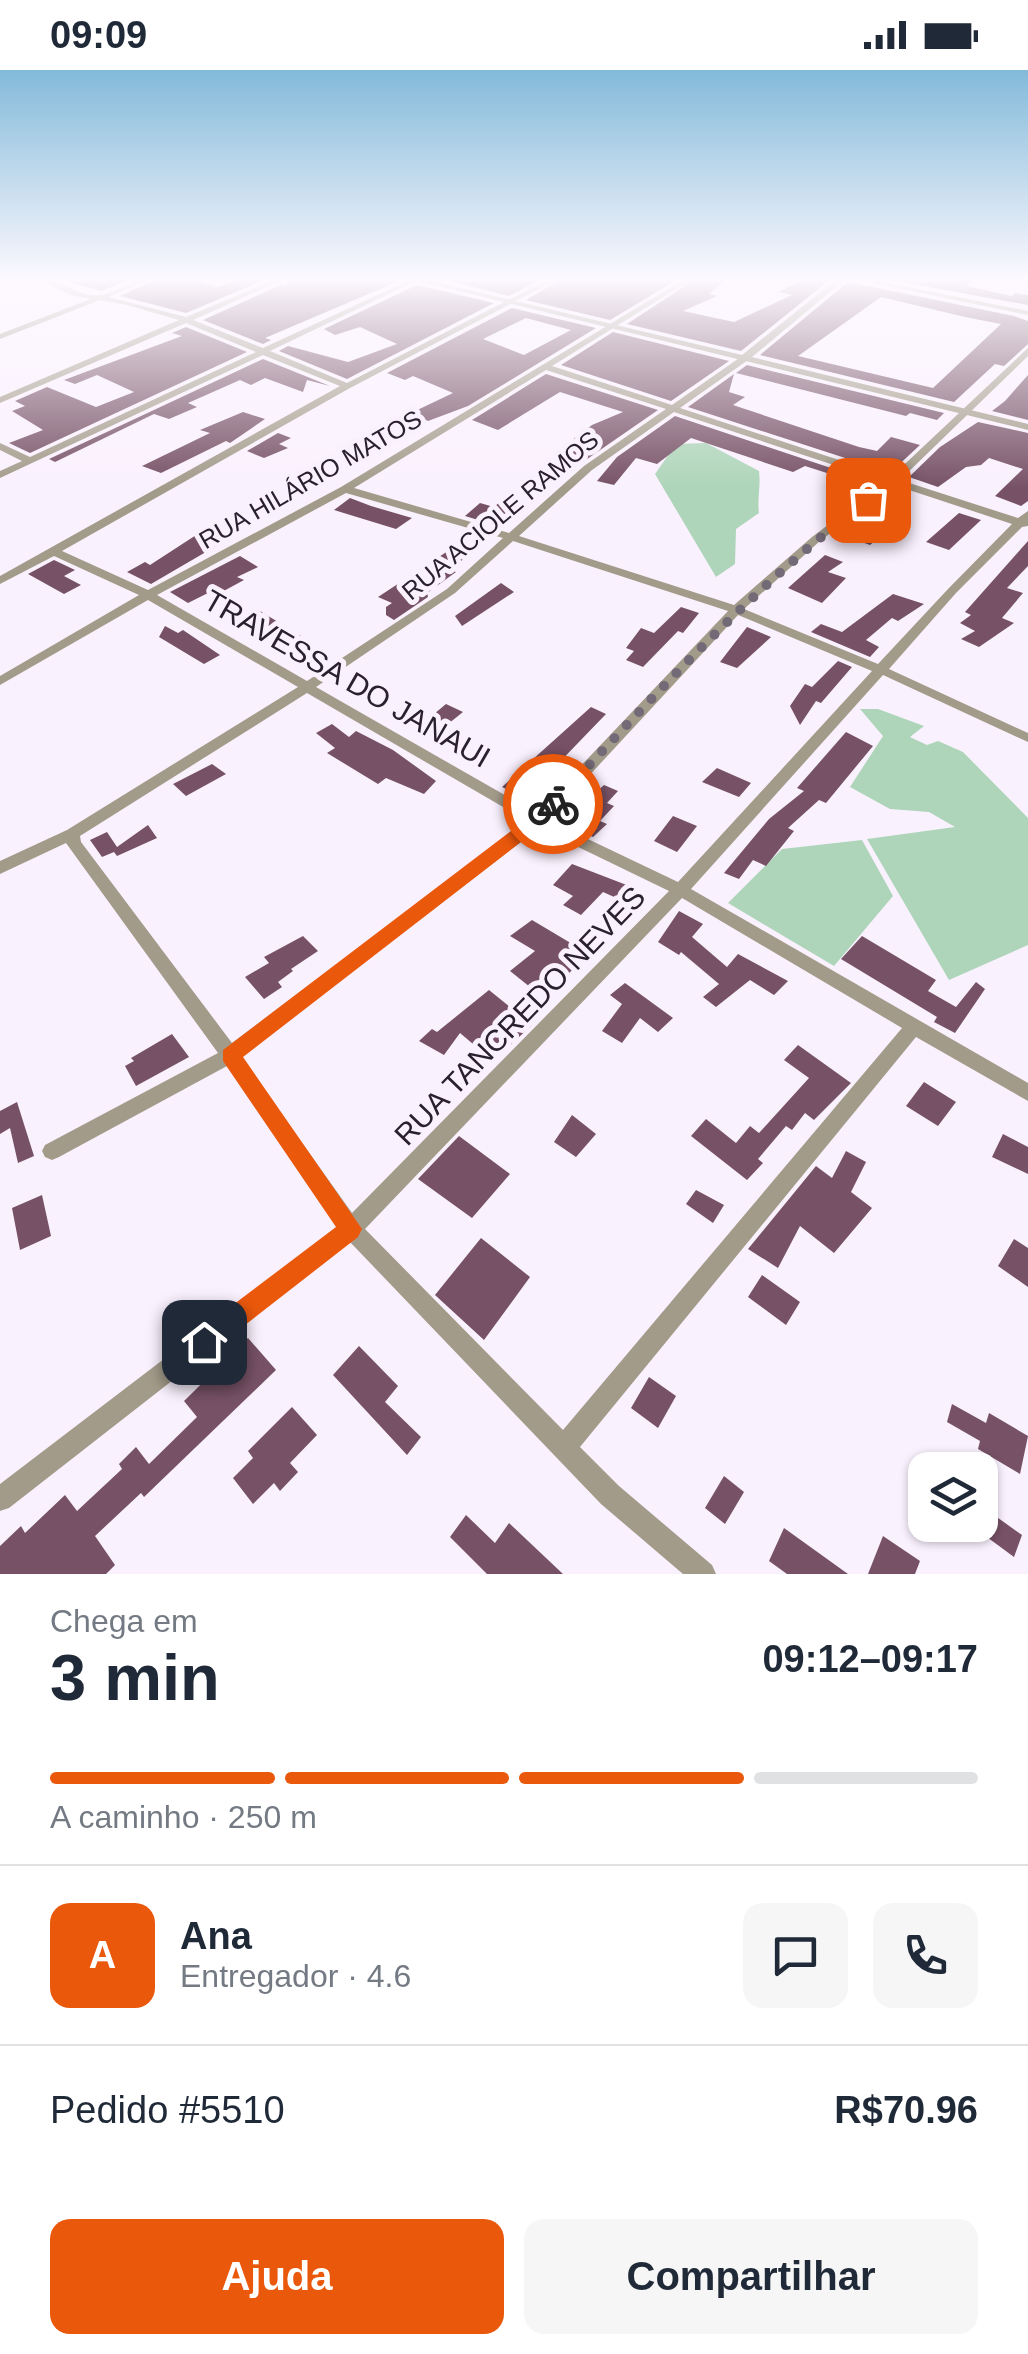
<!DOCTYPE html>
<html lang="pt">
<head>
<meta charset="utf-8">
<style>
  body { margin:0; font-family:Helvetica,sans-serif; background:#f6f6f7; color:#1f2937; height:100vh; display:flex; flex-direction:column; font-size:38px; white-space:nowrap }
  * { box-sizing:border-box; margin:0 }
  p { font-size:32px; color:#747a83 }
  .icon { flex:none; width:55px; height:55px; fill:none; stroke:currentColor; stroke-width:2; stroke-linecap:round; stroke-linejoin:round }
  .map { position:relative; height:1504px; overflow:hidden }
  .drawer { display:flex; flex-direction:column; background:#fff; flex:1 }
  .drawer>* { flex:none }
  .controls { position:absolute; left:908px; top:1382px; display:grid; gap:20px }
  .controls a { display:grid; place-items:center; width:90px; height:90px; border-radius:20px; background:#fff; box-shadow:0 2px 8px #0004; font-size:50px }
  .pin { position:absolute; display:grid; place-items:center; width:85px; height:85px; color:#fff; margin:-42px; border-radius:20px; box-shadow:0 5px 15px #0006 }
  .courier { position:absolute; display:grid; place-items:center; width:100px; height:100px; margin:-50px; border:8px solid #ea580c; border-radius:50%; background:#fff; color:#222; box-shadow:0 2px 12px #0007 }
  .head em { font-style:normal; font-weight:800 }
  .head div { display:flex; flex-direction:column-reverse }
  .head { display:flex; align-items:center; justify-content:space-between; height:170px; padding:0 50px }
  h1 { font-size:65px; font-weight:800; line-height:75px }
  .bar { display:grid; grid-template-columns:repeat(4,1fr); gap:15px 10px; align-content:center; height:120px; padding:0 50px }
  .bar i { height:12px; border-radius:8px; background:#e0e1e3 }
  .bar .active { background:#ea580c }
  .bar p { grid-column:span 4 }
  .line { display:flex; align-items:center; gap:25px; padding:0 50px; border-top:2px solid #e0e1e3 }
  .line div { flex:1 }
  .round { display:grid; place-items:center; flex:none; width:105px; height:105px; border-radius:20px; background:#f6f6f7 }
  .cta { display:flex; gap:20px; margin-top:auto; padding:20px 50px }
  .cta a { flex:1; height:115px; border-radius:20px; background:#ea580c; color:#fff; font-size:40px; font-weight:800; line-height:115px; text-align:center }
  .cta a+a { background:#f6f6f7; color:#1f2937 }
  .status { display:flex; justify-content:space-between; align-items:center; height:70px; padding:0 50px; background:#fff; direction:ltr }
  .status svg { height:28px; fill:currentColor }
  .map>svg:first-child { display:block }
  .green { fill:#aed5b9 }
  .building { fill:#775266; fill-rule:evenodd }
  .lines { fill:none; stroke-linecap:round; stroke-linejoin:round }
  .minor { fill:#a39b8a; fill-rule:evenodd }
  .tertiary { fill:#a39b8a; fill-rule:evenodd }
  .route { fill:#ea580c }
  .done { stroke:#726a76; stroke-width:10; stroke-dasharray:0 18 }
  .labels { text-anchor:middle; stroke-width:10; stroke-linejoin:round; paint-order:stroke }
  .far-street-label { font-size:25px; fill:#29212d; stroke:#faf1fe }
  .street-label { font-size:30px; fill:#29212d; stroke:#faf1fe }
</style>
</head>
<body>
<div class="status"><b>09:09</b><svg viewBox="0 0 49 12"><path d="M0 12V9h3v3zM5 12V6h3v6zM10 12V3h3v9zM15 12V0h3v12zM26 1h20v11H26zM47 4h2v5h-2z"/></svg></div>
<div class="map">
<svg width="1028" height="1504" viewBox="0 0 1028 1504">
  <rect width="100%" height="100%" fill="#faf1fe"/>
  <path class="green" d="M706,373L759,401C761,416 757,429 759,443L736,459L735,494L716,507L655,404L676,374Z
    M860,639H878L924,656L910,667L927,675L938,671L963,682L1028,748V875L949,910L867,769L955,757L929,742L890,739L850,717L883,666Z
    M862,770L893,826L834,896L728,833L782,779Z"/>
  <path class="building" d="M69,208H129V210L101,221L69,212Z
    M159,208H185L217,217L246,208L264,210L186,243L120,226Z
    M290,208H387L399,211L265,268L271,270L263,274L203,250L281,215L286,216Z
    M451,208H544L509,226L445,210Z
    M563,208H680L610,250L526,230Z
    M697,208H728L709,224L717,226L683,241L734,252L792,225L779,222L805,208H832L741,281L627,254Z
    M976,208L966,216L1012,226L1015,223L1028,225V235L885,209Z
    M848,212L1014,246L1028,251V274L1004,296L995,294L954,332L760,285ZM881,227L965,247L1001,254L933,318L798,286Z
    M417,215L494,233L347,309L279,281L288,276L348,292L397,274L360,257L335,265L324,259Z
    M512,238L596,258L468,336L428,351L411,343L453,323L413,306L405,310L387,303ZM526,248L571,260L524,285L483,269Z
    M186,257L247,282L30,383L9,373L43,360L12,341L25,336L15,331L47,317L96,337L134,322L97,305L75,314L64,310L182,266L172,263Z
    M613,262L729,291L671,331L561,295Z
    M263,289L330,316L307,310L303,322L265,308L251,315L240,310L188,333L197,337L169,349L154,344L55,392L49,389Z
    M747,295L944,343L937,350L910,343L906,346L736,303Z
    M546,304L658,340L577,396L559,389L573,380L563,377L592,355L623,342L560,322L498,360L472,350Z
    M734,304L729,322L745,327L733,335L859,377L877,381L891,367L920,375L892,401L879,399L688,337Z
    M1028,305V350L992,341L1005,331Z
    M243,342L265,349L230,373L226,371L161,403L142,396L210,363L200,360Z
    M675,346L864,409L858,413L805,396L793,402L691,368L657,394L636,388L614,415L597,411L617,387Z
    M978,352L1028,363V431L1021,436L995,426L1023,399L989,388L981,395L966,397L938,417L909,407L940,377Z
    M278,363L291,368L279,374L288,378L264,388L247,381Z
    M507,426L521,431L498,456L465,446L480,433L494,437Z
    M350,428L371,436L412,448L396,459L334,440Z
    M959,443L981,450L949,480L926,472Z
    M877,444L898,452L870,475L848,467Z
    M210,456L235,465L151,514L127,502L145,492L150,495Z
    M1028,471V496L1007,518L1023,523L1002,548L1014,553L979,577L961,569L975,561L960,553L971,545L965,542Z
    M454,477L471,482L451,500L456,502L427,523L428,527L394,550L386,545V537L392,533L378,527Z
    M825,485L843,492L828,502L846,508L822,533L788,518Z
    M240,486L258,497L237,507L244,510L220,523H208L188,533L170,522Z
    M54,490L75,500L64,506L81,515L64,524L28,504Z
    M501,513L514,522L462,556L455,546Z
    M893,524L924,534L898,551L892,548L866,570L879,577L870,587L811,562L821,554L842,562Z
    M681,537L699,543L683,563L678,561L643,597L626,590L634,581L626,578L641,558L654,563Z
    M260,541L306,569L291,577L243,551Z
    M165,556L178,563L183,560L220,585L204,594L159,567Z
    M747,557L771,567L737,598L720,592Z
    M838,591L852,597L821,633L816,631L800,655L790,636L805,614L812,617Z
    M446,634L463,642L438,662L422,654Z
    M591,637L606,644L551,701L557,704L530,731L502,717Z
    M332,654L349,667L356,661L393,680L436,711L424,724L386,708L378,714L327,683L335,678L316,663Z
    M846,662L873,676L826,733L819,730L788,758L794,761L766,796L753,790L739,809L724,803L769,749L804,721L797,718Z
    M212,694L226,704L186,726L173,714Z
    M717,698L751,713L739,727L702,712Z
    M604,715L618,721L607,733L614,736L600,751L607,754L593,767L558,750L572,738L576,740Z
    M673,746L697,756L677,782L654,771Z
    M148,755L157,768L117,786L114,782L102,787L90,770L107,762L117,777Z
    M572,794L637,819L632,835L603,822L581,845L563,835L573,826L553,815Z
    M679,841L703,854L692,867L727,897L738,884L788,911L774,925L750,910L716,937L703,927L719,914L681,882L679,885L658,872Z
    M532,850L579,878L571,885L581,892L568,904L557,896L530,917L510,901L535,881L510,866Z
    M303,866L318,881L291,899L293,901L278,912L282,917L264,929L245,907L269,893L264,887Z
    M862,866L936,910L928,921L956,937L976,912L985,919L955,963L934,952L937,947L841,889Z
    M625,913L673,948L658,962L640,948L622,973L602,961L622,934L610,925Z
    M489,920L532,955L493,991L460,963L444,985L419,971L432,959L437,962Z
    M172,964L189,987L136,1016L125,996L134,991L131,988Z
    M798,975L851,1013L814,1050L805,1043L792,1060L786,1056L758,1089L763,1093L747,1110L691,1066L706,1049L736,1073L750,1056L759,1063L809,1008L784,990Z
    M924,1012L956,1032L938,1056L906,1036Z
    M17,1032L34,1086L18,1093L10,1058L0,1064V1041Z
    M572,1045L596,1064L576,1087L554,1072Z
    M1003,1064L1028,1077V1104L992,1087Z
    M459,1066L510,1104L472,1148L418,1109Z
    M846,1081L866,1092L851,1122L872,1138L834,1183L800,1156L778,1198L748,1179L816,1096L832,1108Z
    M696,1120L724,1135L713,1153L686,1134Z
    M42,1125L51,1166L20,1180L12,1138Z
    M481,1168L530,1207L484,1270L435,1225Z
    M1014,1169L1028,1178V1217L998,1196Z
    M762,1205L800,1232L786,1255L748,1227Z
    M248,1268L276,1300L144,1427L141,1423L95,1466L115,1495L106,1504H0V1476L21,1456L25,1463L65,1425L77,1441L122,1399L119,1394L136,1377L149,1394L197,1347L184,1331Z
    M359,1276L398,1316L385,1332L421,1367L407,1385L333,1305Z
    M649,1307L676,1326L658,1358L631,1338Z
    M952,1334L986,1353L989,1343L1028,1366L1020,1404L978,1379L980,1371L947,1352Z
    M292,1337L317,1365L290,1393L298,1402L280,1421L274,1413L253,1434L233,1408L253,1388L248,1381Z
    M724,1406L744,1422L725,1454L705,1438Z
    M984,1438L1022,1465L1014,1487L976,1459Z
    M466,1445L495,1473L509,1453L563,1504H487L450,1467Z
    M784,1458L848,1504H787L769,1491Z
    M883,1466L920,1491L915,1504H868Z"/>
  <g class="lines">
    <path class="minor" d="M38,208C59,207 77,228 100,225C119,223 134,208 153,208L108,227L186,247L279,208H287L193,250L263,278L414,208H422L270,281L347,313L551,208H560L350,318L62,481L148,520L341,417L686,208H694L552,296L672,335L742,286H748V290L680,338L891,407L1028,278V286L900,410L1018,448L1028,441V456L1022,457L956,523L889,599L1028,663V672L883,605L691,819L1028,1013V1031L916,967L580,1377L619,1416L712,1495L716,1504H683L601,1434L350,1172L9,1438L0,1441V1414L337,1157L227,996L59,1087L52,1090L45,1087L42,1081L45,1075L218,983L66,773L0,804V791L67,760L298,617L148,530L0,615V606L139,525L54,486L0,514V506L340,316L263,285L0,408V401L22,391L0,380V373L30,387L256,282L186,253L0,333V327L179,250L127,235L100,230L0,269V264L91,229L70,225ZM546,300L666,339L584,396L509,463L354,418ZM674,342L885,412L812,467L734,535L519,466L592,400ZM894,415L1012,454L948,519L878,594L744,539L820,471ZM346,423L503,468L447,519L307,611L157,525ZM513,471L728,541L536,743L316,617L455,523ZM738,545L872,601L678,812L548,750ZM307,623L527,751L232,973L81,772L80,766ZM539,758L669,821L352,1143L241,987ZM682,828L902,958L563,1360L365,1159Z
      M849,208H862L1028,241V245Z"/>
    <path class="tertiary" d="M406,208H419L742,285L838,208H847L752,287L1028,354V360Z"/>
  </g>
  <linearGradient id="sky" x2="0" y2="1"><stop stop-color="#83bada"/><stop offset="0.5" stop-color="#fdf9ff"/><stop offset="1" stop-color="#fdf9ff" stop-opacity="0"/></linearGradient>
  <rect width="1028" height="418" fill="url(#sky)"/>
  <path class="route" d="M553,729L561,734L543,755L243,987L362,1159L358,1167L213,1280L204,1284L196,1280L192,1272L196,1263L336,1157L223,991V980Z"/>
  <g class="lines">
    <path class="done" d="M553,734C653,627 751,518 868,430"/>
  </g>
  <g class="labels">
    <g class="far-street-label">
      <text transform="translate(310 409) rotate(-30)" y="9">RUA HILÁRIO MATOS</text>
      <text transform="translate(500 445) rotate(-40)" y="9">RUA ACIOLE RAMOS</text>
    </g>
    <g class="street-label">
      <text transform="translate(347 609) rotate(30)" y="10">TRAVESSA DO JANAUI</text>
      <text transform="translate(520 946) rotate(-46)" y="10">RUA TANCREDO NEVES</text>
    </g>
  </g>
</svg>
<div class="controls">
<a><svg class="icon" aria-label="layers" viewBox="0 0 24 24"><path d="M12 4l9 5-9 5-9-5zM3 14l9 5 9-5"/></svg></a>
</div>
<div class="pin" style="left:868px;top:430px;background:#ea580c"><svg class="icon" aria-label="bag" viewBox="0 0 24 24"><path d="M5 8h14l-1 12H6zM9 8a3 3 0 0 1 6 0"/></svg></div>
<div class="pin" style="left:204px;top:1272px;background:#1f2937"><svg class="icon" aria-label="home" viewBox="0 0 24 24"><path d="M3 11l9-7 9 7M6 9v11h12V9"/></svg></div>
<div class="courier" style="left:553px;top:734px"><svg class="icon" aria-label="bike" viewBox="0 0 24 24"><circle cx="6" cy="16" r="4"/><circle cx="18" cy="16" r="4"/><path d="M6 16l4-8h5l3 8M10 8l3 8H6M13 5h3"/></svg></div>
</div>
<section class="drawer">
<div class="head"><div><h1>3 min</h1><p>Chega em</p></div><em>09:12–09:17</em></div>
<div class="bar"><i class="active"></i><i class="active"></i><i class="active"></i><i></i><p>A caminho · 250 m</p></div>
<div class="line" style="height:180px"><b class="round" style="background:#ea580c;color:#fff">A</b><div><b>Ana</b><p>Entregador · 4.6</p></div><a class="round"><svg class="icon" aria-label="chat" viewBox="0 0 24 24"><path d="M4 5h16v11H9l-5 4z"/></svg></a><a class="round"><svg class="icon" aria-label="phone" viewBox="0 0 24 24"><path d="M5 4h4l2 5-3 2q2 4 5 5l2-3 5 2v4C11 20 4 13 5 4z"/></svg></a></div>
<div class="line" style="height:130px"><div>Pedido #5510</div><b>R$70.96</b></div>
<div class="cta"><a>Ajuda</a><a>Compartilhar</a></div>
</section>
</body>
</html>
